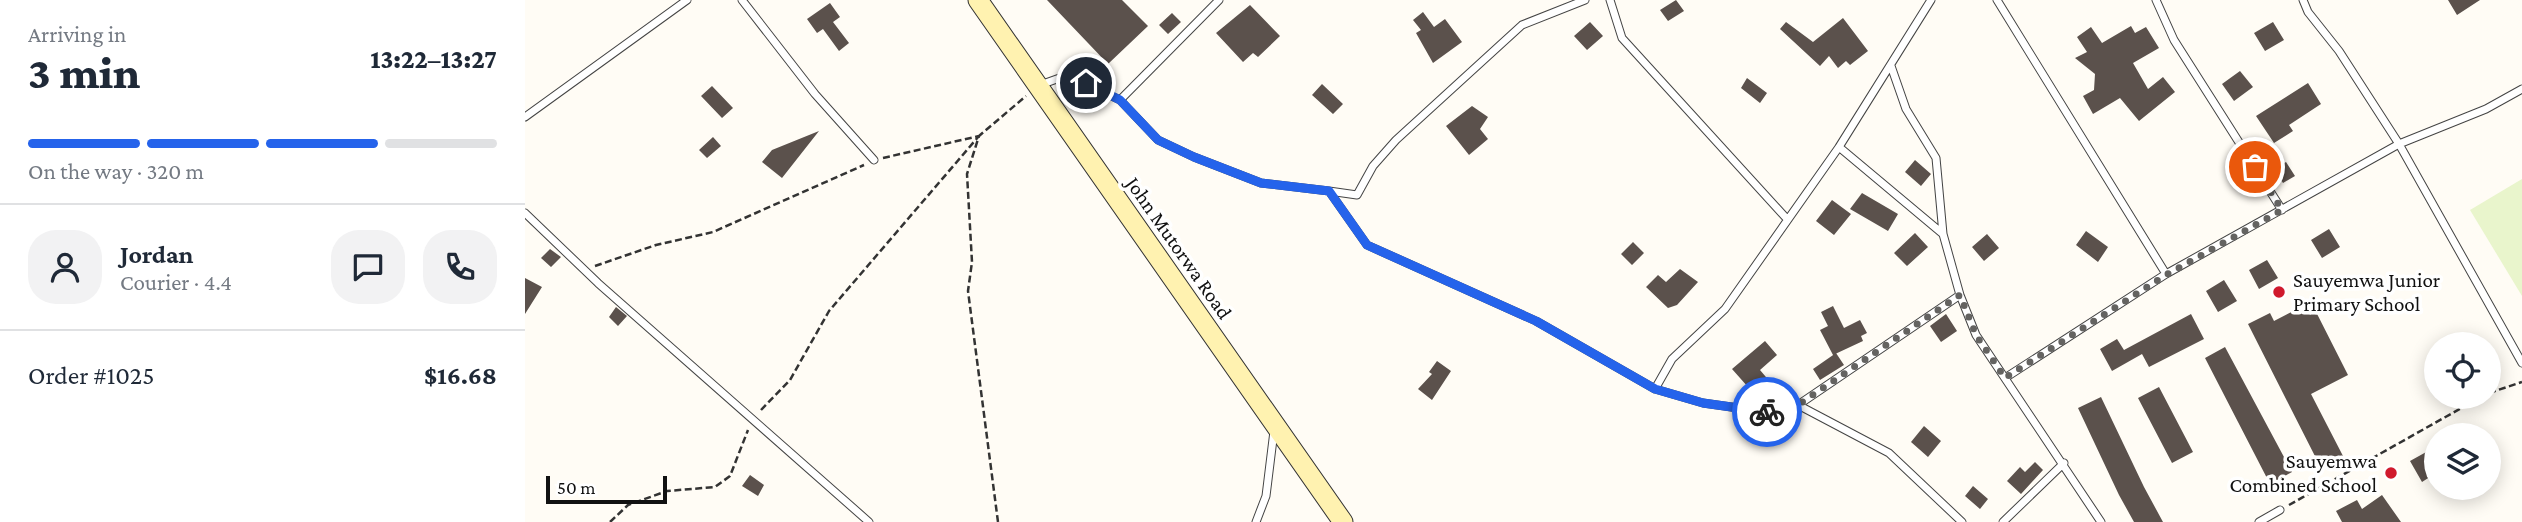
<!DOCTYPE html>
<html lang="en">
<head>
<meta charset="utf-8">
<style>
  body { margin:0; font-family:"Crimson Pro",serif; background:#f2f2f3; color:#1f2937; height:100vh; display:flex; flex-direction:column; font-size:26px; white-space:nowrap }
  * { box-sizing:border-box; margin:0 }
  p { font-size:23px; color:#747a83 }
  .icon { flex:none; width:38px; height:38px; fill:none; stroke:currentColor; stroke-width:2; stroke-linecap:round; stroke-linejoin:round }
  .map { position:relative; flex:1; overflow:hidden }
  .side { display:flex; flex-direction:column; background:#fff; width:525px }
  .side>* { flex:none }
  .controls { position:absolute; left:1899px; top:332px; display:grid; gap:14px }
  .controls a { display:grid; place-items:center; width:77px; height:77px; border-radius:50%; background:#fff; box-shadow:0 4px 18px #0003; font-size:35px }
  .scale { position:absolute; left:21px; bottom:18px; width:121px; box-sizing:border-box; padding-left:7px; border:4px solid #111; border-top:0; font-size:19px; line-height:24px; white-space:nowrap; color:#111; -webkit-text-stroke:5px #fff; paint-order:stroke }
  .pin { position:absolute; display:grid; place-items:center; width:60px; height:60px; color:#fff; margin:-30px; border:4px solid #fff; border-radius:50%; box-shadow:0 2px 7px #0007 }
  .courier { position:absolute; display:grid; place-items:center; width:70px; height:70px; margin:-35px; border:5px solid #2563eb; border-radius:50%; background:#fff; color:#222; box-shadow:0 2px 9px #0007 }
  .head em { font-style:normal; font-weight:800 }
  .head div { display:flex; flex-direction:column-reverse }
  .head { display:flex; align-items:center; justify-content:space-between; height:119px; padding:0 28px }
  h1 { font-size:46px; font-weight:800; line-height:52px }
  .bar { display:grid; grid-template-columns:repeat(4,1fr); gap:10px 7px; align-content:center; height:84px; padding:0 28px }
  .bar i { height:9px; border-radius:5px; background:#e0e1e3 }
  .bar .selected { background:#2563eb }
  .bar p { grid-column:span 4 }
  .line { display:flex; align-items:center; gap:18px; padding:0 28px; border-top:2px solid #e0e1e3 }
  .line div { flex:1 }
  .round { display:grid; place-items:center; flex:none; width:74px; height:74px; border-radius:28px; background:#f2f2f3 }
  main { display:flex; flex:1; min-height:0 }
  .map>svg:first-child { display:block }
  .pitch { fill:#e9f5cc }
  .building { fill:#5b514c }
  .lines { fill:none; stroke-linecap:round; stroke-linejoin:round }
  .lane-casing { stroke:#444; stroke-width:9 }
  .secondary-casing { stroke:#333; stroke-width:21 }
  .path { stroke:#333; stroke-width:2.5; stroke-dasharray:7 3.5; stroke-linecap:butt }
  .lane { stroke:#fff; stroke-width:7 }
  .secondary { stroke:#fff2b0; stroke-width:19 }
  .done { stroke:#646361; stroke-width:7; stroke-dasharray:0 12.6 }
  .route { stroke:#2563eb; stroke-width:9 }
  .poi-dot { fill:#d01a2d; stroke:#fff; stroke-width:2.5 }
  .labels { text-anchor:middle; stroke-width:7; stroke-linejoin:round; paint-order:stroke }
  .street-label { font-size:21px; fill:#111; stroke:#fff }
  .poi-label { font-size:21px; fill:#111; stroke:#fff; text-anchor:start }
</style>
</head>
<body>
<main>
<section class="side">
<div class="head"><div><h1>3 min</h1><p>Arriving in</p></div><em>13:22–13:27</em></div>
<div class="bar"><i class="selected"></i><i class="selected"></i><i class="selected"></i><i></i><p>On the way · 320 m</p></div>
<div class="line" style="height:126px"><a class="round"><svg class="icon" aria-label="person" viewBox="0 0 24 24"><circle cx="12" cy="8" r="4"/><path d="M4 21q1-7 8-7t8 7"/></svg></a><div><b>Jordan</b><p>Courier · 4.4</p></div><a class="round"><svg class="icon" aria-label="chat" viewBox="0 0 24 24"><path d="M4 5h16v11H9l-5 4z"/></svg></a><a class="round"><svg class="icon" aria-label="phone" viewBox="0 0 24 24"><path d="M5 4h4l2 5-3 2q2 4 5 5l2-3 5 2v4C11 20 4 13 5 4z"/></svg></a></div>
<div class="line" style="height:91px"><div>Order #1025</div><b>$16.68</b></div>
</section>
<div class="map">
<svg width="1997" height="522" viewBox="0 0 1997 522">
  <rect width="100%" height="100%" fill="#fffcf5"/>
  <path class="pitch" d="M1997,179V296L1945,210Z"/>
  <path class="building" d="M522,0H597L623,26L583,64Z
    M1151,0L1159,11L1143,21L1135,10Z
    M1923,0H1955L1932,15Z
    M305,3L315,17L308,22L324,43L314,51L298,29L292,33L282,19Z
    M725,5L755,36L733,57L728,53L718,62L691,33Z
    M898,12L909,27L920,19L937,42L908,63L891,33L896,30L888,20Z
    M647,13L656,22L643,34L634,25Z
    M1318,18L1343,51L1325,65L1321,61L1313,68L1304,56L1295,66L1255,29L1261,22L1288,42Z
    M1065,22L1078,36L1062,50L1049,36Z
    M1748,22L1759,40L1740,51L1729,33Z
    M1606,26L1610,33L1621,27L1634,48L1608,63L1623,89L1638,77L1650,92L1614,121L1595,98L1568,114L1558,96L1569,90L1570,74L1550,58L1562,52L1552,37L1566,27L1577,43Z
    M1715,71L1728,87L1709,101L1697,84Z
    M1222,78L1242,93L1235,103L1216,88Z
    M1783,83L1796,104L1764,125L1768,131L1749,143L1731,116Z
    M797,84L818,104L808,114L787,95Z
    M187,86L208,108L197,118L176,96Z
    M947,106L963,117L955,129L963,139L944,155L921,126Z
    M294,131L257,178L237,162L247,150Z
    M188,137L196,146L182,158L174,150Z
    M1390,160L1406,174L1396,186L1380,172Z
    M1761,162L1770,176L1758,183L1749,169Z
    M1337,193L1373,214L1363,231L1325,209Z
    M1307,200L1326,214L1309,235L1291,221Z
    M1804,229L1815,247L1797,258L1786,240Z
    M1561,231L1583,247L1573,262L1551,245Z
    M1390,233L1403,247L1382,266L1369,253Z
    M1462,234L1474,248L1459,261L1447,247Z
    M1108,242L1119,253L1107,265L1096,254Z
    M25,249L36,257L26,267L16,258Z
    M1742,260L1753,278L1734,289L1724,270Z
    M1155,269L1173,282L1152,305L1143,308L1121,287L1133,275L1141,282Z
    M0,278L17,287L0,314Z
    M1699,280L1712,301L1693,312L1681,291Z
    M1786,302L1823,375L1786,394L1818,456L1796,468L1723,324L1745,313L1749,321Z
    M1308,306L1319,328L1335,320L1342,333L1336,336L1338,341L1308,355L1295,330L1303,326L1296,312Z
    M91,307L102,316L93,326L84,317Z
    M1421,314L1432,331L1416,342L1405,326Z
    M1666,314L1679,339L1624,367L1617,354L1587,371L1575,349L1592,339L1599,350Z
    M1240,341L1252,355L1235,370L1246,383L1231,396L1207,369Z
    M1700,347L1767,472L1745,484L1680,358Z
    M1311,353L1319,365L1295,380L1288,369Z
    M912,361L926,371L907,400L893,389L907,374L904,372Z
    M1634,387L1668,452L1647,463L1613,398Z
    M1576,397L1619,487L1638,522H1609L1594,495L1553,408Z
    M1399,426L1416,441L1403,457L1386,442Z
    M1903,451L1911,465V473L1897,482L1885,461Z
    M1510,462L1518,470L1496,494L1482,481L1495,467L1500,472Z
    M225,475L239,485L233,496L217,486Z
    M1448,486L1463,499L1455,509L1440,496Z
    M1857,495L1876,522H1817L1811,511L1832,500L1837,509Z"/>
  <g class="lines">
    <defs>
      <path id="lane" d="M217,0L290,94L349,160
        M1085,0L1097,38L1262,219
        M1406,0L1314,147L1418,234L1435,295L1451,335L1576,522
        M1472,0L1641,274
        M1631,0L1649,40L1757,210
        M1778,0L1783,12L1814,51L1874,144L1997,363
        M1366,66L1381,109L1411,158L1418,234
        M515,85L543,75L595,100L633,140L669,157L736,183L804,191L842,245L1011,321L1130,389L1178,403L1249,413L1273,405L1435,295
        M595,100L694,0
        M0,117L162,0
        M804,191L832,195L848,166L871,140L997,25L1060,0
        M0,213L73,283L344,522
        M1480,378L1641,274L1874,144L1961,109L1997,89
        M1130,389L1147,359L1200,309L1314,147
        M1273,405L1364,453L1437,522
        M731,522L741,496L749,431
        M1478,522L1539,463
        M1734,522L1755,510"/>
      <path id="secondary" d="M453,0L818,522"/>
    </defs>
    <use href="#lane" class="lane-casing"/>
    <use href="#secondary" class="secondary-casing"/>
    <path class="path" d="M358,158L454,136
      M70,266L131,245L188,232L339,165
      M1964,393L1997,382
      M236,410L265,380L304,311L454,136
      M1764,505L1956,397
      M85,522L103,505L142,491L190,487L205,476L223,430
      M473,522L443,291L447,262L442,174L454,136L501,96"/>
    <use href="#lane" class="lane"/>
    <use href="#secondary" class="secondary"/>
  </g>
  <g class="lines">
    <path class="done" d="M1242,412L1249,413L1273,405L1435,295L1451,335L1480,378L1641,275L1757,210L1730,167"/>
    <path class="route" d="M561,83L595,100L633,140L669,157L736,183L804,191L842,245L1011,321L1130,389L1178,403L1242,412"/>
  </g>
  <g class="poi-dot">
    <circle cx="1754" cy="292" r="7"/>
    <circle cx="1866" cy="473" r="7"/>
  </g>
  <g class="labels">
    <g class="street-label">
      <text transform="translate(654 248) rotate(55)" y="7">John Mutorwa Road</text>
    </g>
    <g class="poi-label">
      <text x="1768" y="287">Sauyemwa Junior<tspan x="1768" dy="24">Primary School</tspan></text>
      <text x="1852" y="468" text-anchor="end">Sauyemwa<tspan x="1852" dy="24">Combined School</tspan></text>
    </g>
  </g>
</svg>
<div class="controls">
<a><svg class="icon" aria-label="locate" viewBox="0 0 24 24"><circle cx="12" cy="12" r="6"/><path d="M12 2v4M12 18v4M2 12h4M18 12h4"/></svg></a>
<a><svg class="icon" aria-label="layers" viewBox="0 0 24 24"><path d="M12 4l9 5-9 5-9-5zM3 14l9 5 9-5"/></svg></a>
</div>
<div class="scale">50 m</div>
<div class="pin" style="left:1730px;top:167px;background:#ea580c"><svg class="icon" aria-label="bag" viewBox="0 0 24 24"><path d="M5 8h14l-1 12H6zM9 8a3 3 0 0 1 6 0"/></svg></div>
<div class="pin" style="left:561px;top:83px;background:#1f2937"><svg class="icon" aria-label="home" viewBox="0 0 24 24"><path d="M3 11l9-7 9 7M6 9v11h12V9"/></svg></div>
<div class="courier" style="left:1242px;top:412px"><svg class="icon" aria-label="bike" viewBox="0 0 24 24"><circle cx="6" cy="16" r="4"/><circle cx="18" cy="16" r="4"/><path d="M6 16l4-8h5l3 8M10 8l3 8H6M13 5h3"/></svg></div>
</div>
</main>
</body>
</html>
